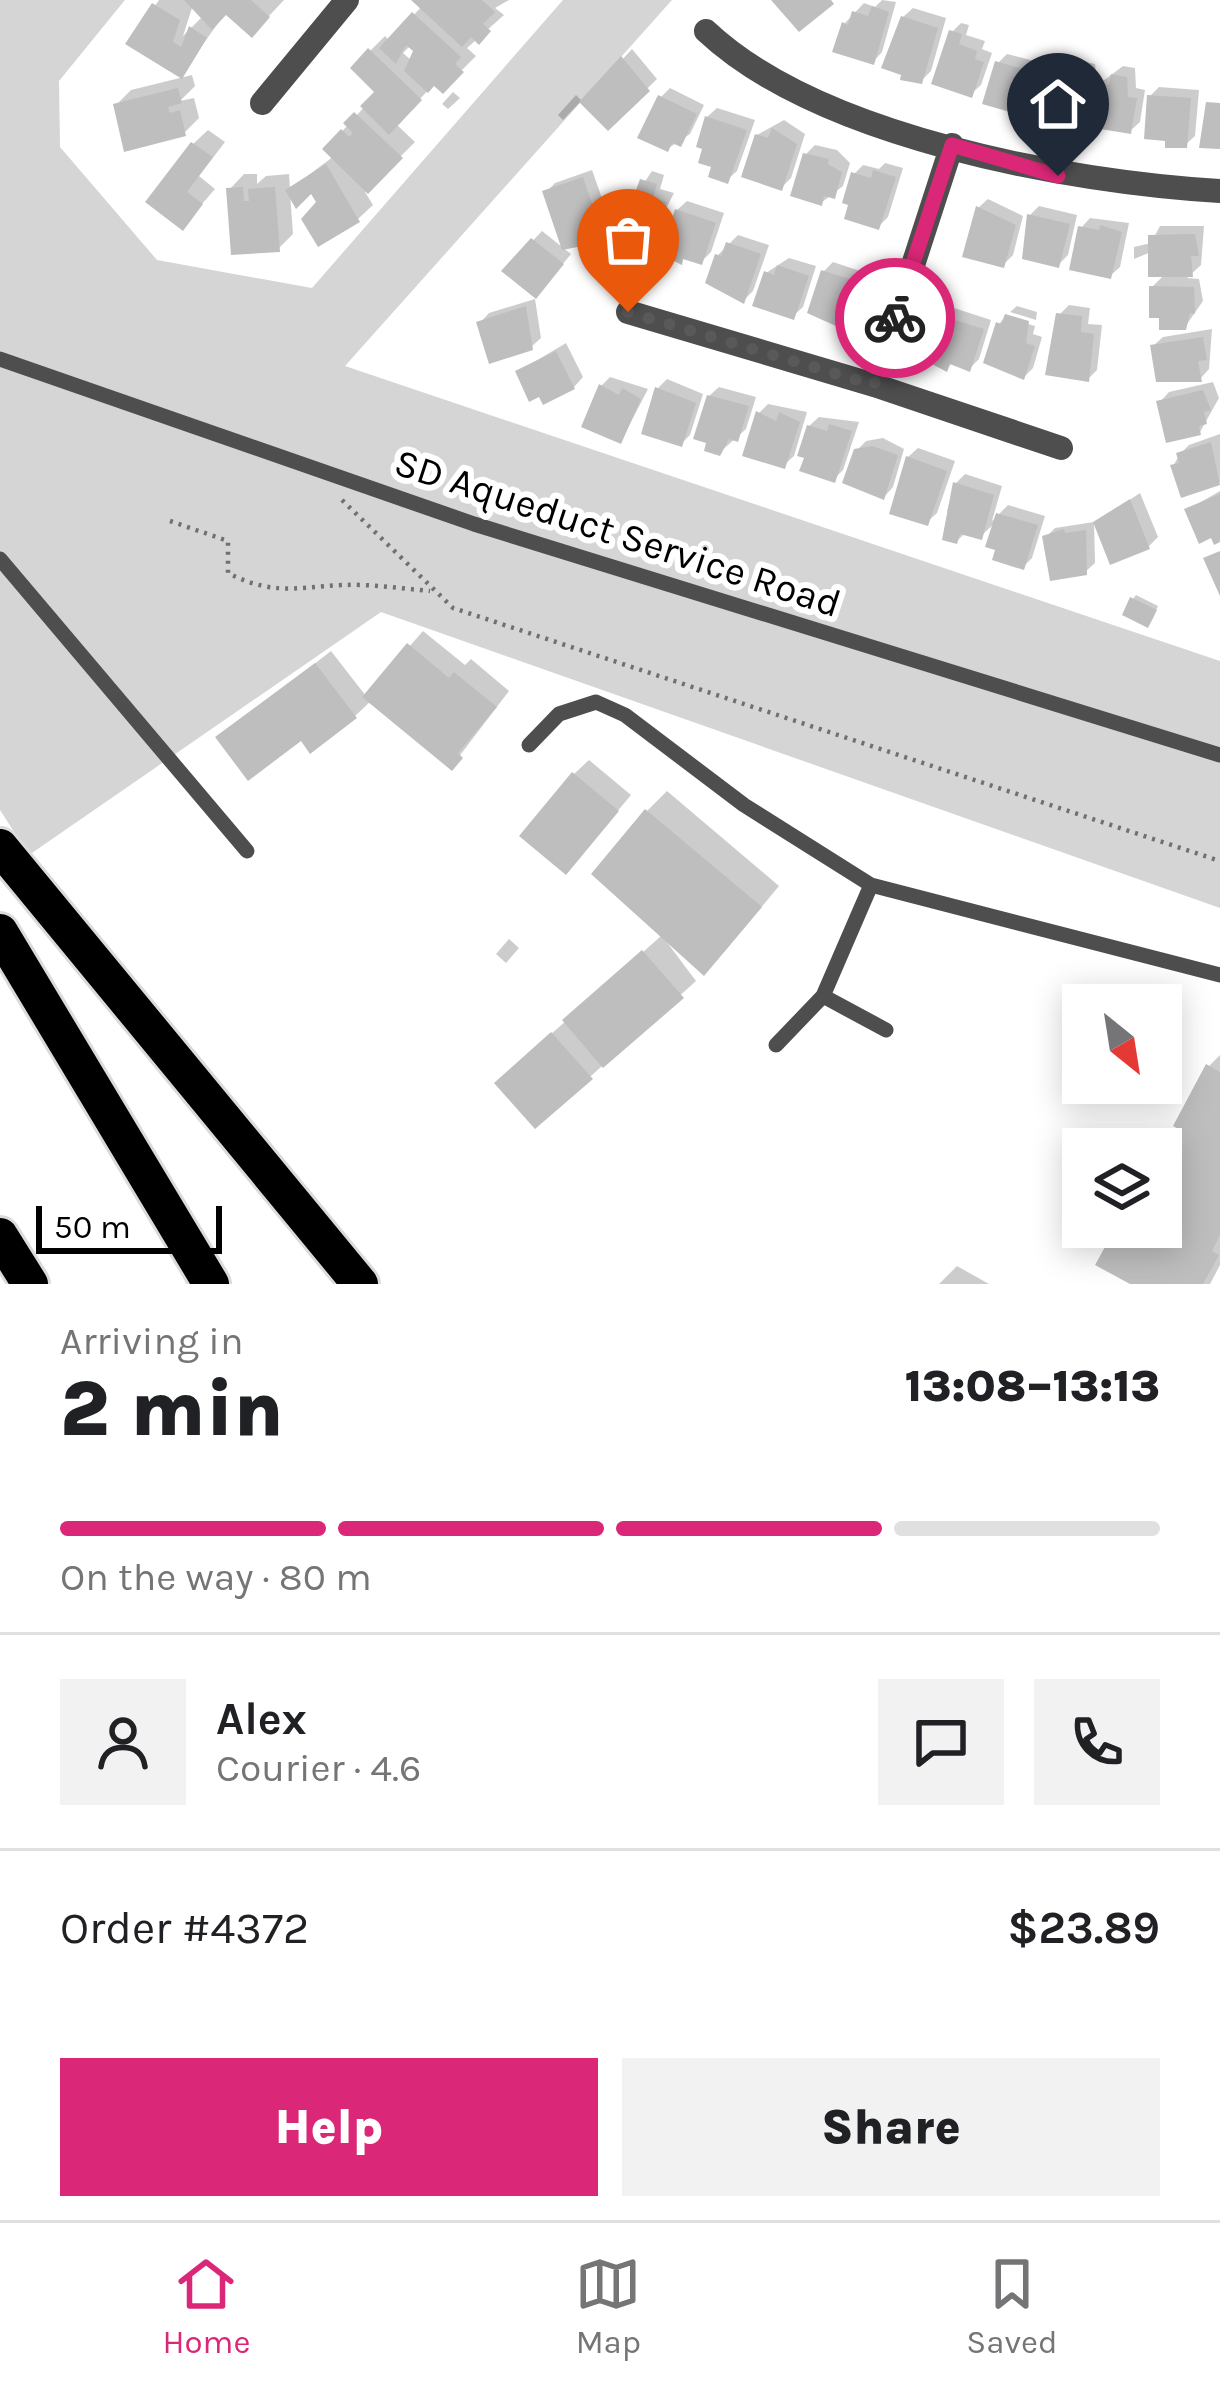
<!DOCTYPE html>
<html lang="en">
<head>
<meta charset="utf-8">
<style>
  body { margin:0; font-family:Karla,sans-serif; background:#f2f2f2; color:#202124; height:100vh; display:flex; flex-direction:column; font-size:45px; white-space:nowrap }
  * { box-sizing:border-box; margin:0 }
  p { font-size:39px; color:#757577 }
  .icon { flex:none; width:66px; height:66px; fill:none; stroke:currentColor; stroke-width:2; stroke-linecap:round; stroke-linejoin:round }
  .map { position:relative; height:1284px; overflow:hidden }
  .sheet { display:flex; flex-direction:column; background:#fff; flex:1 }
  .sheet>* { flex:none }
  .needle { width:78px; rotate:150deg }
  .controls { position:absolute; left:1062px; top:984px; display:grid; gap:24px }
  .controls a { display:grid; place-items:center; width:120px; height:120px; border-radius:0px; background:#fff; box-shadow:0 6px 30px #0003; font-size:60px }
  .scale { position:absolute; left:36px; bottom:30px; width:186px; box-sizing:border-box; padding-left:12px; border:6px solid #000; border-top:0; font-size:33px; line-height:42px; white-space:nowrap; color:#000; -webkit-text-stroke:9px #fff; paint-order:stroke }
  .pin { position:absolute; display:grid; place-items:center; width:102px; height:102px; color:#fff; margin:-123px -51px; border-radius:50% 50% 50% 0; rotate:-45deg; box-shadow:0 0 12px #0007 }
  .pin .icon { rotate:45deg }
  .courier { position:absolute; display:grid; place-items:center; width:120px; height:120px; margin:-60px; border:9px solid #db2777; border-radius:50%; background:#fff; color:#222; box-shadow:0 3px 15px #0007 }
  .headline em { font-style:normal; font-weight:800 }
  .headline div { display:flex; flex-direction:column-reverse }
  .headline { display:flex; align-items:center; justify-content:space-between; height:204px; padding:0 60px }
  h1 { font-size:78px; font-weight:800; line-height:90px }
  .bar { display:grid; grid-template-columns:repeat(4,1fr); gap:18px 12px; align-content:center; height:144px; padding:0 60px }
  .bar i { height:15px; border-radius:9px; background:#e0e0e0 }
  .bar .active { background:#db2777 }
  .bar p { grid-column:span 4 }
  .line { display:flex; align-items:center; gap:30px; padding:0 60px; border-top:3px solid #e0e0e0 }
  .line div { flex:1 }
  .round { display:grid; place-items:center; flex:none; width:126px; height:126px; border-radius:0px; background:#f2f2f2 }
  .cta { display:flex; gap:24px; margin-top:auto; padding:24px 60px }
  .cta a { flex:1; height:138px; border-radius:0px; background:#db2777; color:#fff; font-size:48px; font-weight:800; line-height:138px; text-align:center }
  .cta a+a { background:#f2f2f2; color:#202124 }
  .menu { display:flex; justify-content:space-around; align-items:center; height:168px; border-top:3px solid #e0e0e0; background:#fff; font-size:33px; color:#757577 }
  .menu a { display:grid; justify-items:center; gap:6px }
  .menu .active { color:#db2777 }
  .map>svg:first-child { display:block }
  .green { fill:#d5d5d5 }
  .shadow { fill:#0003; fill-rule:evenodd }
  .building { fill:#bebebe }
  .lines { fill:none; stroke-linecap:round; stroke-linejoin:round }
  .highway-casing { stroke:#dbdbdb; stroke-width:42 }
  .path { stroke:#707070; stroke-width:4.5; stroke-dasharray:3 6; stroke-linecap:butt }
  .lane { stroke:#4e4e4e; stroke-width:15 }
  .street { stroke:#4e4e4e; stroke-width:24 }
  .highway { stroke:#000; stroke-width:36 }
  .done { stroke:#595959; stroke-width:12; stroke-dasharray:0 21.6 }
  .route { stroke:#db2777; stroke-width:15 }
  .labels { text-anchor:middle; stroke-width:12; stroke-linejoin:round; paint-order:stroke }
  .street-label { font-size:39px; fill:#000; stroke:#fff }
</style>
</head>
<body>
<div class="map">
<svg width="1220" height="1284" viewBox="0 0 1220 1284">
  <rect width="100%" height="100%" fill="#fff"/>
  <path class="green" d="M0,0H125L59,81L60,147L157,260L312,288L563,0H672L345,366L1220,661V908L381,612L29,855L0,810Z"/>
  <path class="shadow" d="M159,0H284L252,34L226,12L181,75L129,43ZM192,8L202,17L183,36Z
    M418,0H509L495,8L504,15L467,48L476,56L457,75L435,83L396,124L415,142L365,192L373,205L358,219L320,203L312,189L290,193L293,234L278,249L230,189L244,174H257V184L266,176L289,174L290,189L334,156L326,149L378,92L354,67L385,36L390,41L422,6ZM411,45L417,51L412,61L403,53Z
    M882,0L896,2L882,52L873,62L844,24L864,3L875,7Z
    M913,8L946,18L931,71L921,81L903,17Z
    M961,23L969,25L966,35L985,41L982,49L992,53L981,85L971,94L952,32Z
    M632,49L657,79L608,127L582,100L563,120L558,115L576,95L583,102Z
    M1007,54L1038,62L1034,76L1041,78L1033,103L1023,112L998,63Z
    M1077,60L1095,64L1096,72L1086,118L1076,128L1047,77Z
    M1123,66L1135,68L1136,88L1145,90L1140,122L1130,131L1099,84Z
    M192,75L195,86L180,101L194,98L199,118L184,133L116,105L131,90Z
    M1159,87L1199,90L1195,136L1185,145L1169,138L1150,96Z
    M670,88L704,105L690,134L667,149L661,97Z
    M453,92L460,98L448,109L442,104Z
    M717,108L755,120L737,171L727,180L714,165L707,117Z
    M784,120L805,134L791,178L782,187L757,135Z
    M208,130L225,142L199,176L215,189L182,227L193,144Z
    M815,145L837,150L850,163L843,186L821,203L806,154Z
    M885,163L903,168L888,217L879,226L854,174L863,165L879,169Z
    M592,170L610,221L582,243L546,192L555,183Z
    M652,171L664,175L660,189L674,193L650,240L624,200L638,192Z
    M988,199L1023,216L1013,255L1003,265L978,208Z
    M687,201L724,213L711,252L701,262L677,210Z
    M1039,206L1077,215L1068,255L1058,265L1030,215Z
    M1090,218L1129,223L1120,267L1110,276L1081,228Z
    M1160,226H1204L1201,265L1187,278L1199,279L1203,301L1185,327L1152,287L1165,274L1151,252L1134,259V247L1151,243Z
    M542,231L571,254L545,286L505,270Z
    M738,235L769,245L753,291L744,300L717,256Z
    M789,258L816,266L803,307L793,316L766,273Z
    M833,262L869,274L855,318L846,327L823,272Z
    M535,299L541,338L531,347L480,323L489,313Z
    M1069,305L1090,308L1088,324L1102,325L1097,370L1088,379L1059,315Z
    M1017,306L1037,312L1036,320L1010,312Z
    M954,308L991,320L979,359L969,369L953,362L947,368L945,318Z
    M1005,317L1035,326L1033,334L1042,337L1033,368L1024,377L999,324Z
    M1212,329L1209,369L1200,379L1153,346L1163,337Z
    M566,343L583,377L574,387L519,371Z
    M610,377L648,389L621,441L601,386Z
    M667,379L703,394L690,435L681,444L658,388Z
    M1213,382L1219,398L1200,432L1160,402L1169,392Z
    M719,387L756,397L746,429L719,453L709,396Z
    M768,404L807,412L794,456L784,465L759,413Z
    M819,417L859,422L843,470L834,479L808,456L809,426Z
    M1220,434V482L1182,494L1173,466L1180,454L1189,445Z
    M883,438L904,449L893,487L884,497L856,451L866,441Z
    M918,448L955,461L937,513L927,522L908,457Z
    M965,474L1002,486L992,521L1008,505L1045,516L1032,558L1023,567L997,521L981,536L966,532L957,541L953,513L947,511L955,484Z
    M1220,491V539L1187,510Z
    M1140,493L1158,537L1149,546L1098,521Z
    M1094,522L1095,563L1085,572L1046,537L1055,528Z
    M1136,595L1158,606L1152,620L1133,599Z
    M423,631L465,665L471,659L509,691L451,767L371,701L355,716L301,737H219L331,651L366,696Z
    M589,760L631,795L580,856L574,774Z
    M667,791L779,886L724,952L663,937L696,981L591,1076L512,1069L661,936L647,811Z
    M509,939L519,948L506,963L496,954Z
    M1220,1055V1265L1210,1284H1136L1120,1227H1161V1152L1183,1128L1209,1066Z
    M957,1266L989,1284H939Z"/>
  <path class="building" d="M184,0H251L270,17L252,38L226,15L212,30Z
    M411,0H482L495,12L483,24L491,31L479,45L471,37L462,47Z
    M771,0H831L834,4L799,32Z
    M152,3L180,20L173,42L181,47L189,26L207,38L182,79L125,44Z
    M872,6L889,12L874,65L832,52L842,22L848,25L852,11L868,16Z
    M412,12L461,57L455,64L464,72L443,94L434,86L428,93L404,71L413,51L406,45L396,64L379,48Z
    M901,16L938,28L922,84L900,80L901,75L881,68Z
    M949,30L962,34L959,44L977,51L975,59L984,62L972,98L931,84Z
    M368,48L422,100L389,135L360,106L374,92L350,68Z
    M621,56L650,91L608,131L579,102Z
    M995,61L1030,71L1027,85L1033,87L1024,116L982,104Z
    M1065,68L1087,73L1088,83L1078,130L1069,132L1055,129L1057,123L1035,119L1044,75L1063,79Z
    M1111,74L1127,77L1128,97L1137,98L1131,134L1088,127L1097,83L1109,85Z
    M178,88L182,103L168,107L170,113L180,110L186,136L124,152L113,104Z
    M658,95L697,114L681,147L672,143L668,152L637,138Z
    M1147,95L1191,98L1187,148H1165V141L1144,139Z
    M1206,102L1220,103V149L1199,148Z
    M354,112L403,158L368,194L322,149L341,129L349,137L353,133L343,123Z
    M705,116L747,130L728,184L708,177L711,167L698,163L702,149L696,147Z
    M772,128L797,144L782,191L741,177L755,134L768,138Z
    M191,142L213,157L187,192L203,204L183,231L145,202Z
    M803,153L829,159L828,164L842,172L835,199L824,196L822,206L790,196Z
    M326,164L360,222L318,247L301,219L316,202L311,194L296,209L285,190Z
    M873,170L896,177L879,230L844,219L848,205L842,203L851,172L871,178Z
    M583,177L602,233L581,240L583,246L562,250L542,191Z
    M640,179L657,184L653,198L667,202L651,244L628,238L629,233L613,225L621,198L632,201Z
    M243,187L244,201H249L248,189L275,187L280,252L231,255L226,188Z
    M976,206L1016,225L1004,268L962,257Z
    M675,209L716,223L702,265L683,259L682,265L660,254Z
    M1027,214L1070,224L1059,268L1022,259Z
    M1100,225L1122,232L1111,279L1069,270L1078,226L1099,230Z
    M1195,234L1199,256H1191L1193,277H1148V235Z
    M531,238L564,264L536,299L501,271Z
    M726,242L761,254L744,304L705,283L715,254L721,256Z
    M777,265L809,276L794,320L752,306L764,271L774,275Z
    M821,270L862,283L847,331L807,313Z
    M1149,286L1194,287L1195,314L1190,313L1186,330H1159V318H1149Z
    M526,306L533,350L489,364L476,322Z
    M1056,313L1082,316L1081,332L1094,334L1089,382L1045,375Z
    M1005,314L1029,321L1026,343L1035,346L1024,380L983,363L996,322L1001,324Z
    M942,316L984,329L970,372L950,364L947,372L928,362Z
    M1203,337L1207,360L1198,361L1202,382H1156L1150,345Z
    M556,351L575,389L543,405L539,397L529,402L515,371Z
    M599,384L619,395L622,388L641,399L621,444L581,427Z
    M655,387L696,403L682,447L641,434Z
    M1203,390L1211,410L1204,412L1207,424L1199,426L1201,435L1166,443L1156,401Z
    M707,395L749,406L738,442L729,439L720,456L704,451L706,443L693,439Z
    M756,411L776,421L779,412L800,422L785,469L742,456Z
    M829,424L852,431L835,483L799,471L804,458L797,456L807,425L827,431Z
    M1211,442L1220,485L1181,498L1170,465L1179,463L1176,453Z
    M872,446L898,455L884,500L842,483L854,449Z
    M906,456L947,471L928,526L889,514Z
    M953,482L994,495L982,540L960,534L957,544L942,540Z
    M1220,494V542L1214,545L1211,538L1199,544L1184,509Z
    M1130,499L1150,549L1110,565L1093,522Z
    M996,513L1038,525L1024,570L992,560L995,550L985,547Z
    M1064,529L1065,533L1086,530L1087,575L1050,581L1042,536Z
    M1220,551V596L1203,558Z
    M1130,597L1157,610L1148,628L1122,615Z
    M407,643L449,678L454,672L497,707L458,753L463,758L452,771L362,697Z
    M315,663L357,718L310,754L301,741L248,781L215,737Z
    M572,772L619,811L566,875L519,836Z
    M645,809L762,907L704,976L591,874Z
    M642,950L684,998L603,1068L562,1020Z
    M551,1032L593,1079L535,1129L494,1083Z
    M1206,1064L1220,1072V1235L1212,1251L1219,1255L1203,1284H1130L1095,1265L1116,1227H1161V1144L1169,1149L1180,1130L1173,1126Z"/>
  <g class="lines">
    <defs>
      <path id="highway" d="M0,847L360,1284
        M0,932L211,1284
        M0,1236L30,1284"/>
    </defs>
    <use href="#highway" class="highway-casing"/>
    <path class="path" d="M342,500L453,608L1220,861
      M170,521L228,541V573C280,600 309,583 362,585C385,586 408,589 430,591"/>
    <path class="lane" d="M0,359L474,524L1220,755
      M0,559L247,851
      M529,745L559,714L596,702L625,715L744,805L871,885L1220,975
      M823,996L886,1030
      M776,1045L823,996L871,885"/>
    <path class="street" d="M706,31C819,137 1068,182 1220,191
      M262,103L347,0
      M628,312L874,385L1061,448
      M874,385L952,145"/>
    <use href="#highway" class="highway"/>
  </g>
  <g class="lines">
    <path class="done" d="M628,312L874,385L895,318"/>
    <path class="route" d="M895,318L952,145L1058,176"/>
  </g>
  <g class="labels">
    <g class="street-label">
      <text transform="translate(618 532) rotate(18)" y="14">SD Aqueduct Service Road</text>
    </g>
  </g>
</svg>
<div class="controls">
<a><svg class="needle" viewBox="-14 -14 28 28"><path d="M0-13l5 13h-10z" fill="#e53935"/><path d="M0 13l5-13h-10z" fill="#757577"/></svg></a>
<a><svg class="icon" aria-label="layers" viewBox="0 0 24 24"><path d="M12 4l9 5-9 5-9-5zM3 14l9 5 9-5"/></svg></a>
</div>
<div class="scale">50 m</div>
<div class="pin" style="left:628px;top:312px;background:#ea580c"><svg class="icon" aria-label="bag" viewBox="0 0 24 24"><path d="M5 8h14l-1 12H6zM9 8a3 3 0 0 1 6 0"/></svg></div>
<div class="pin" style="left:1058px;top:176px;background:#1f2937"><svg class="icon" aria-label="home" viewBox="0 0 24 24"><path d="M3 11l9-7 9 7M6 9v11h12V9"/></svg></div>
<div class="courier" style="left:895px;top:318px"><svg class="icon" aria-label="bike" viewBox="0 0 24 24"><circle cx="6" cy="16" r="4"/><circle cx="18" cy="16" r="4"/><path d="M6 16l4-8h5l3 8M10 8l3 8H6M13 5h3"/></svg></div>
</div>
<section class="sheet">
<div class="headline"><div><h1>2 min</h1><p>Arriving in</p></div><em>13:08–13:13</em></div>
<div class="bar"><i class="active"></i><i class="active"></i><i class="active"></i><i></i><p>On the way · 80 m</p></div>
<div class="line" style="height:216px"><a class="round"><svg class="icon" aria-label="person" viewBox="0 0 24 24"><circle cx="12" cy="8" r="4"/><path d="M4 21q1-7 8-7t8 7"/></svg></a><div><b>Alex</b><p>Courier · 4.6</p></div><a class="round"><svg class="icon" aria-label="chat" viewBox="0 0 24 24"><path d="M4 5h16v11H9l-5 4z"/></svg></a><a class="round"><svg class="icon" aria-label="phone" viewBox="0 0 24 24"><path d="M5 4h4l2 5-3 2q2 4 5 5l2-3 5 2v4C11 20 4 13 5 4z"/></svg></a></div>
<div class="line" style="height:156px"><div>Order #4372</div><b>$23.89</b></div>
<div class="cta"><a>Help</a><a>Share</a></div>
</section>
<nav class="menu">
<a class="active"><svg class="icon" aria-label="home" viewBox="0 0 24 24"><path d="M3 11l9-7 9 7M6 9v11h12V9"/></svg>Home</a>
<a><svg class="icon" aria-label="map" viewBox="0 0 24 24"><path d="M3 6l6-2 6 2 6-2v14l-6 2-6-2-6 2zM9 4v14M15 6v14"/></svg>Map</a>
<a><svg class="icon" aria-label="saved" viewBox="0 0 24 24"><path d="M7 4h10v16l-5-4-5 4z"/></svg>Saved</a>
</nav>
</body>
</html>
